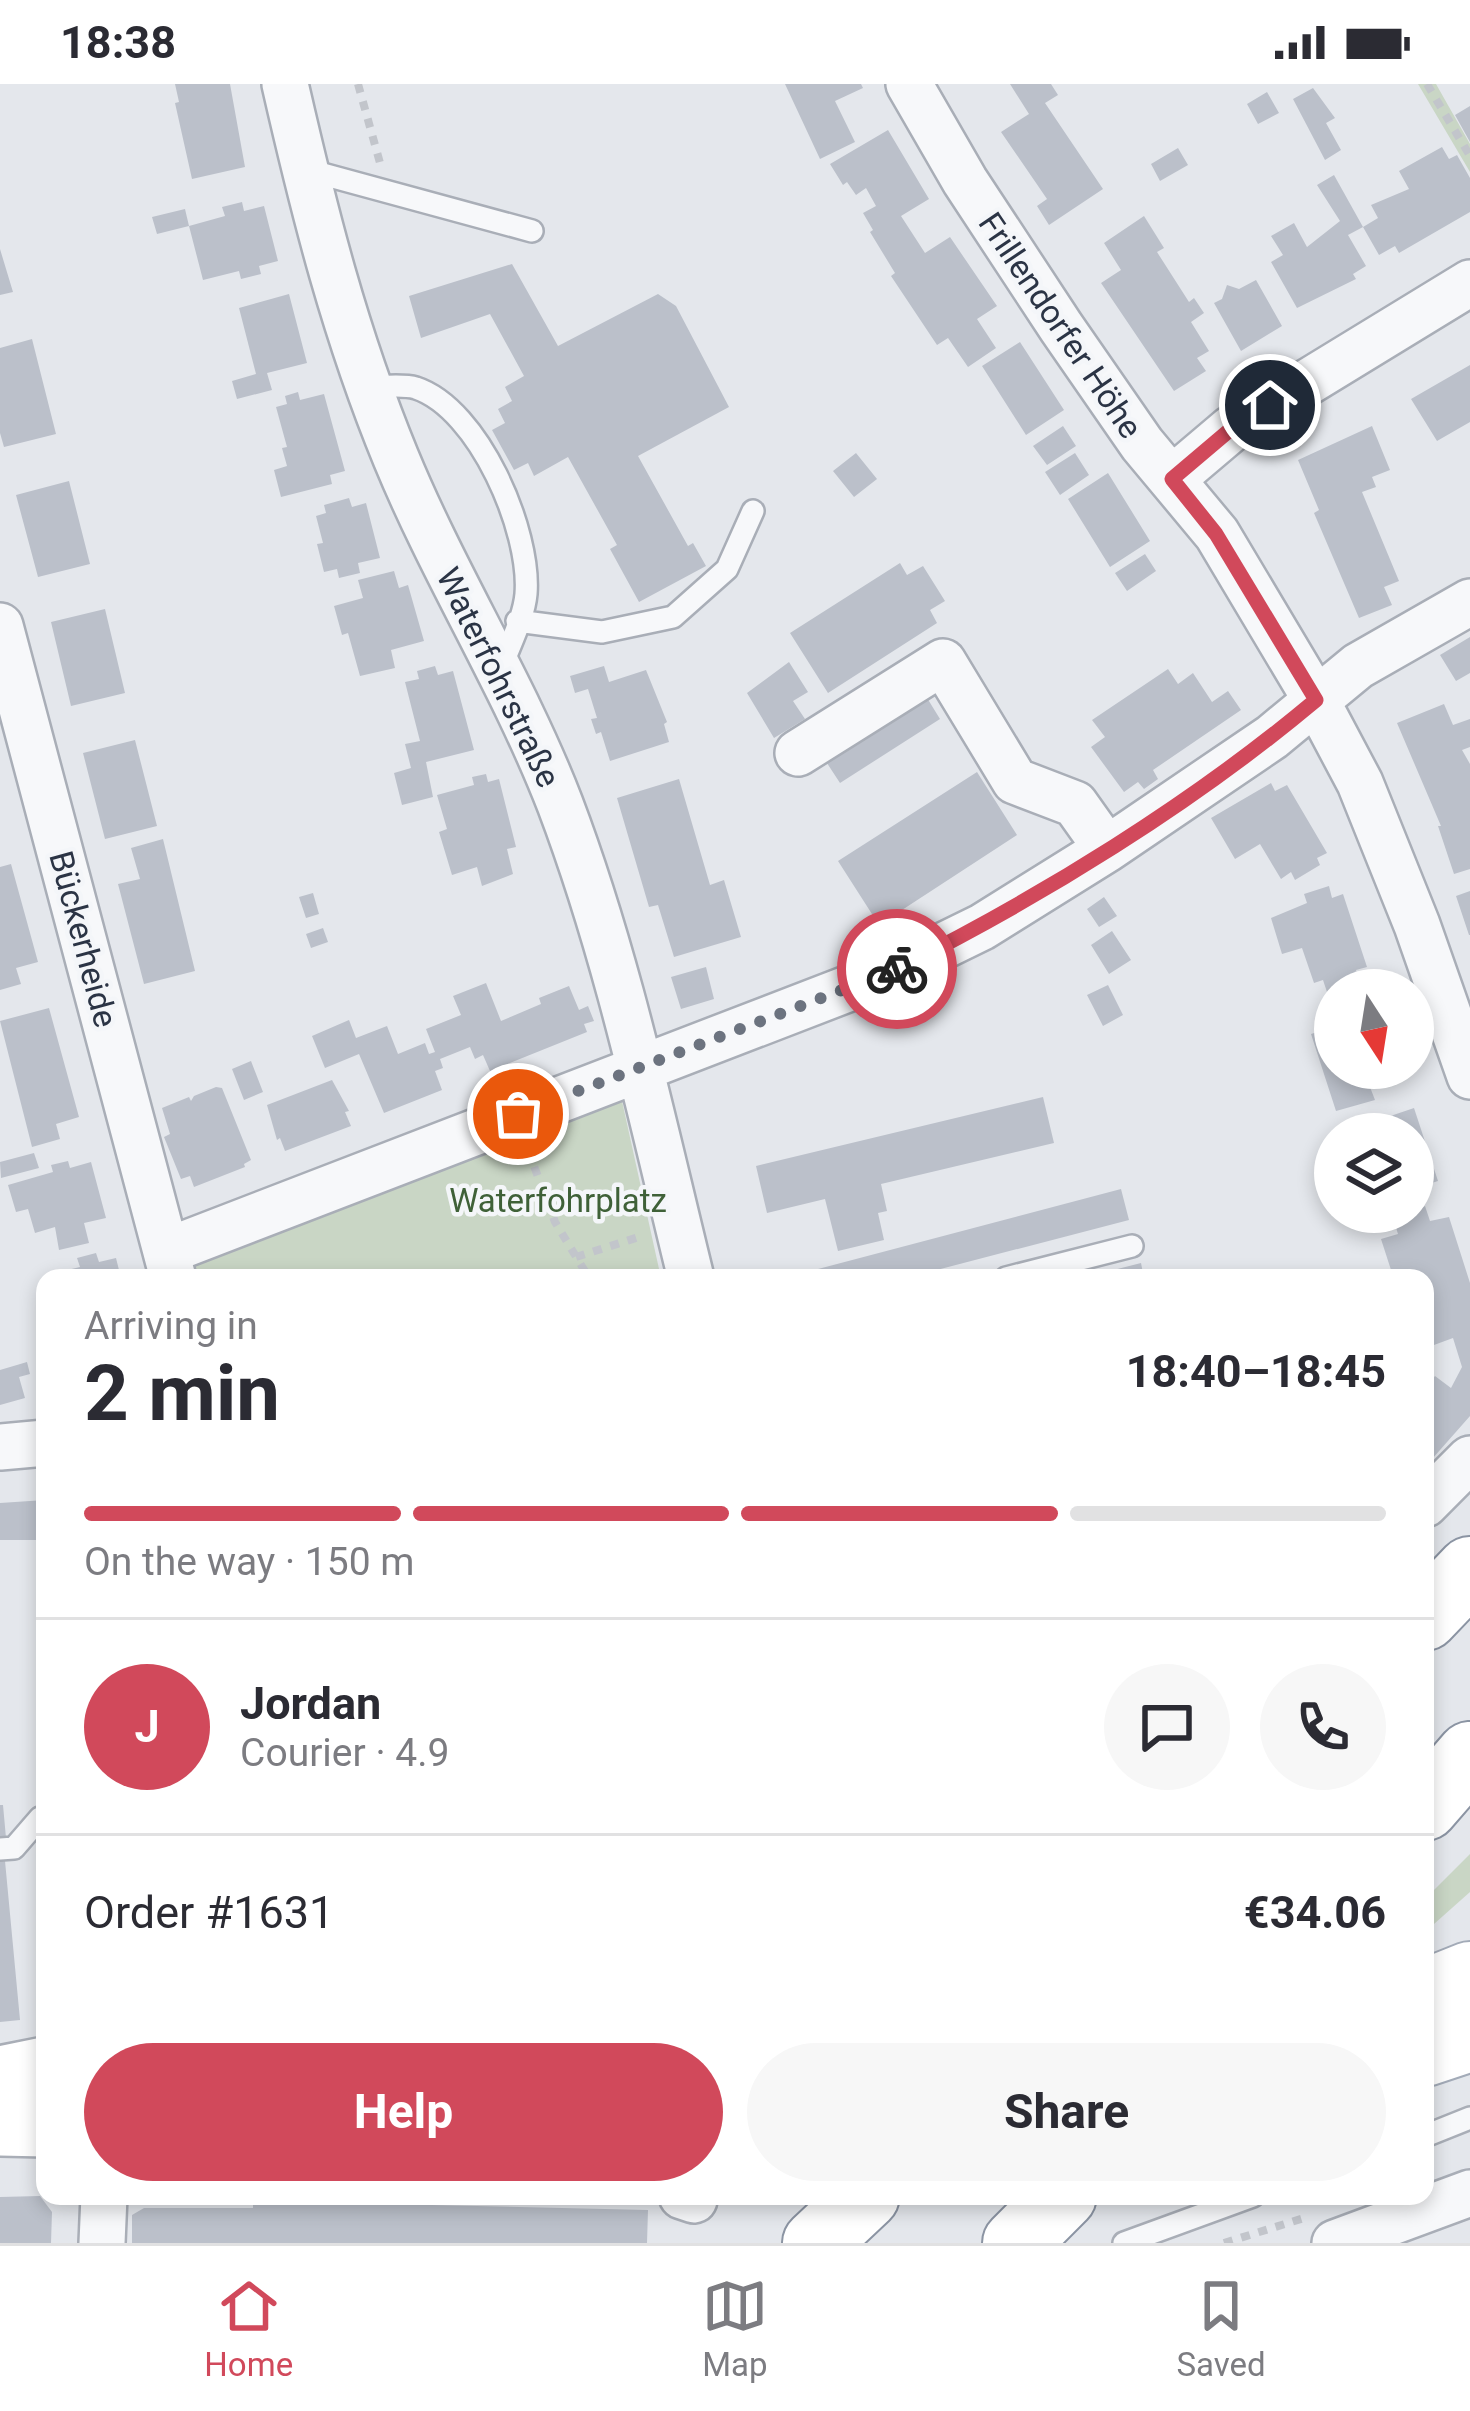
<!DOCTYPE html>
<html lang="en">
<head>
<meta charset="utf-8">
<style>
  body { margin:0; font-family:Roboto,sans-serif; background:#f7f7f7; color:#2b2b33; height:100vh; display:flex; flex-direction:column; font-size:45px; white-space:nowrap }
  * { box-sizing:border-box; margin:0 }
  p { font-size:39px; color:#7c7c81 }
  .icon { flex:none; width:66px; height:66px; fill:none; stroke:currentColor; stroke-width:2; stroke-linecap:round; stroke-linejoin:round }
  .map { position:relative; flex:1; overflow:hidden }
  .sheet { position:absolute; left:36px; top:1185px; width:1398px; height:936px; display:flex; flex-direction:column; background:#fff; border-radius:24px; box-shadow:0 6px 18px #0003 }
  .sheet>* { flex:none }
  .needle { width:78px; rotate:168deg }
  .controls { position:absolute; left:1314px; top:885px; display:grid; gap:24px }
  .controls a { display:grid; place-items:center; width:120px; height:120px; border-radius:50%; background:#fff; box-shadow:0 6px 18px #0003; font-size:60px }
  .pin { position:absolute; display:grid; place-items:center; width:102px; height:102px; color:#fff; margin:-51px; border:6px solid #fff; border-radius:50%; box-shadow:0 3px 12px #0007 }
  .courier { position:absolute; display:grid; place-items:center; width:120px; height:120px; margin:-60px; border:9px solid #d1495b; border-radius:50%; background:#fff; color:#222; box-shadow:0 3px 15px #0007 }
  .headline em { font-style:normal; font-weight:700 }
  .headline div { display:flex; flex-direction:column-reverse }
  .headline { display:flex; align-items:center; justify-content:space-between; height:204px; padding:0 48px }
  h1 { font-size:78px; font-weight:700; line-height:90px }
  .bar { display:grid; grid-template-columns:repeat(4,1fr); gap:18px 12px; align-content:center; height:144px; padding:0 48px }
  .bar i { height:15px; border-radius:9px; background:#e1e1e2 }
  .bar .on { background:#d1495b }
  .bar p { grid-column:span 4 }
  .line { display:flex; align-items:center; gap:30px; padding:0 48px; border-top:3px solid #e1e1e2 }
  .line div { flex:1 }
  .round { display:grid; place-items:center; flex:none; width:126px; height:126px; border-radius:63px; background:#f7f7f7 }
  .cta { display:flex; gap:24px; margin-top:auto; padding:24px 48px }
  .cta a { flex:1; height:138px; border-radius:72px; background:#d1495b; color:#fff; font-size:48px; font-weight:700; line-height:138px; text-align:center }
  .cta a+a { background:#f7f7f7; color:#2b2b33 }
  .status { display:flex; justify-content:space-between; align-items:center; height:84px; padding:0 60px; background:#fff; direction:ltr }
  .status svg { height:33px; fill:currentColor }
  .dock { display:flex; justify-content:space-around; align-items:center; height:168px; border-top:3px solid #e1e1e2; background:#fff; font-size:33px; color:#7c7c81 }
  .dock a { display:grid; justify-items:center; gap:6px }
  .dock .on { color:#d1495b }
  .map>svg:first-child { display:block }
  .green { fill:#c9d6c5 }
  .building { fill:#bbc0ca }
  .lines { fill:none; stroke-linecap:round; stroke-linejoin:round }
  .lane-casing { stroke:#a9aeb7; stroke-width:26 }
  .street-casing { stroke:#a9aeb7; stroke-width:50 }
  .secondary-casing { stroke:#a9aeb7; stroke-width:68 }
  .primary-casing { stroke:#a3abb8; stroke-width:70 }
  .highway-casing { stroke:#8b94a3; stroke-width:70 }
  .path { stroke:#c2c5cb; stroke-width:8; stroke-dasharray:9 9; stroke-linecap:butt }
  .lane { stroke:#f7f8fa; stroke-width:21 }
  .street { stroke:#f7f8fa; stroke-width:45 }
  .secondary { stroke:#fff; stroke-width:63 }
  .primary { stroke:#fff; stroke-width:66 }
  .highway { stroke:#fff; stroke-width:66 }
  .done { stroke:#6c737f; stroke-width:12; stroke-dasharray:0 21.6 }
  .route { stroke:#d1495b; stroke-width:15 }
  .labels { text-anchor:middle; stroke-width:9; stroke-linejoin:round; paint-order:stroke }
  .street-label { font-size:33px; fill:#2b3445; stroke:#f4f6f9 }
  .park-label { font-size:33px; fill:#3f6138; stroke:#f4f6f9 }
</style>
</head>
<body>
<div class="status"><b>18:38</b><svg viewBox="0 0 49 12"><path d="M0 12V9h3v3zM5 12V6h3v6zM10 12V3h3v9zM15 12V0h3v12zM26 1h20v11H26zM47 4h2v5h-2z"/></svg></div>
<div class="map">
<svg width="1470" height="2159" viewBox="0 0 1470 2159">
  <rect width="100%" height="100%" fill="#e4e7ec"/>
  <path class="green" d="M1418,0H1436L1470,60V88Z
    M620,1008L661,1194H198L192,1170Z
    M1470,1770V1808L1425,1848V1815Z"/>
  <path class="building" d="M175,0H230L245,83L192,95L175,19L179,18Z
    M785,0H861L863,4L835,17L855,58L820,75Z
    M1010,0H1051L1058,11L1045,19L1103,105L1049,141L1037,122L1047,115L1001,48L1029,30Z
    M1313,4L1335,34L1326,39L1341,66L1325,76L1293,15Z
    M1267,8L1279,29L1258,40L1247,20Z
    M1470,22V58L1455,31Z
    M888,46L929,115L901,132L925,169L950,153L997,222L977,235L996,264L968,283L948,254L937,261L891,192L895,189L870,148L873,146L863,129L876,122L866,104L856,111L847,98L843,101L830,80Z
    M1442,63L1449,75L1457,71L1470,94V128L1399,169L1395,162L1379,171L1363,143L1348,151L1366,182L1353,190L1356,195L1297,224L1271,178L1283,171L1271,152L1294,139L1307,163L1340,137L1317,101L1334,91L1363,143L1378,134L1371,121L1409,105L1399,87Z
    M1178,64L1188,81L1160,97L1151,80Z
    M242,118L244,127L264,122L278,177L259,182L261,190L241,195L239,187L203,196L189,142L157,150L152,133L185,125L189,142L225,132L222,123Z
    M1144,132L1164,164L1157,168L1189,218L1194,214L1204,229L1191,238L1209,267L1197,274L1206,287L1174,307L1101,199L1121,186L1104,159Z
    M0,165L13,208L0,211Z
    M512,180L558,262L658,210L676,222L729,323L638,372L688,462L693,459L706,482L639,518L610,465L617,461L568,373L534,392L528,379L514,386L492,346L505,339L498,325L512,317L505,303L524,292L490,230L421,254L409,212Z
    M1256,196L1282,242L1241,267L1214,219L1222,215L1227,201L1239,205Z
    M289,210L307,279L267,289L272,306L237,315L232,297L256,290L239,224Z
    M32,255L56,350L4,363L0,349V264Z
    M1020,258L1064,326L1026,351L982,282Z
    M1470,281V338L1437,357L1411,315Z
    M298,308L300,316L324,310L345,387L330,391L332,400L281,413L274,386L287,382L282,364L287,363L276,323L287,320L285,312Z
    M1063,342L1076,362L1047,381L1033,362Z
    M1372,342L1390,386L1372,393L1376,403L1362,408L1399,497L1384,503L1392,521L1359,534L1314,429L1319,426L1298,376Z
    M856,369L877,395L854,413L833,387Z
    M1075,369L1089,391L1060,411L1045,388Z
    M1108,389L1150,457L1110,483L1068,415Z
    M69,397L90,480L38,493L16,411Z
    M349,414L352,423L366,419L380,474L358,479L360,489L339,494L337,485L324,488L317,460L323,459L316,432L326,429L324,421Z
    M1145,470L1156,487L1127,507L1115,489Z
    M900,479L907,491L923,482L945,517L930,526L937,539L828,609L790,549Z
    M394,487L399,504L408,501L424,557L391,566L395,584L360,592L348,549L342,551L334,522L363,514L358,496Z
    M105,525L125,609L71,622L51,538Z
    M1470,553V589L1456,597L1440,571Z
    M789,578L808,608L793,617L805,635L774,654L747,609Z
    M435,582L438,591L453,587L474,666L426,678L433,713L402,721L394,689L411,684L405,660L420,657L405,598L419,595L417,587Z
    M604,582L609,598L646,586L667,638L664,640L669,658L610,677L601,648L596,650L591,635L597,634L588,605L575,609L570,592Z
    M1168,585L1178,600L1193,589L1212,618L1228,607L1241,626L1153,686L1158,695L1144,705L1138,698L1124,708L1091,663L1105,653L1092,636Z
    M924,609L940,635L840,699L823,673Z
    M1444,620L1453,641L1470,635V663L1462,666L1470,680V785L1454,790L1438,742H1441L1397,639Z
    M135,656L157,742L105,755L83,669Z
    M977,688L1017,751L879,841L838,777Z
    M486,690L488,698L499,695L516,763L507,765L513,790L482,802L477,783L452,791L439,748L447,745L437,711L474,701L472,693Z
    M679,695L710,801L724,796L741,853L674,873L658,821L649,823L617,714Z
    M1271,699L1275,707L1287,701L1327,769L1317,774L1320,781L1295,796L1291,788L1281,795L1260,760L1235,775L1211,734Z
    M163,755L195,887L144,900L118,800L140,795L131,764Z
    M11,780L38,878L16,884L21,900L0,906V783Z
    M1329,802L1332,814L1343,810L1367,883L1356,886L1360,898L1327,908L1323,896L1314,899L1302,864L1282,870L1271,834L1307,819L1304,810Z
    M1470,807V851H1469L1456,812Z
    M313,809L319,830L306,834L299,813Z
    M1104,813L1117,832L1099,843L1087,825Z
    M323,844L328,858L311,864L306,850Z
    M1112,847L1131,876L1109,890L1091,861Z
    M706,883L714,915L681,925L671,893Z
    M486,899L501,937L541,920L539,914L569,902L579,926L588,922L594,937L584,940L587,948L490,987L483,971L475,975L470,963L440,975L443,984L435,987L442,1006L384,1029L359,970L325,984L312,952L349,936L356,954L387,942L398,970L425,959L429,970L435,968L426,945L461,931L453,912Z
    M1108,901L1123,931L1103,942L1087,911Z
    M49,924L79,1033L56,1040L60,1055L32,1063L0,937Z
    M1335,931V984H1400L1403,990L1370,1003L1375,1016L1336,1027L1311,950L1330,944L1327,934Z
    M251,977L263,1008L244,1016L232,985Z
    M332,996L349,1027L345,1028L351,1042L285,1067L280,1054L277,1056L267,1021Z
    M216,1003L222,1004L251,1076L244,1080L245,1083L194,1103L190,1092L181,1095L164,1053L170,1050L162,1024L189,1013L191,1017L194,1012Z
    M1043,1013L1054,1059L881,1100L887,1127L878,1129L884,1156L838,1167L825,1115L767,1129L756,1082Z
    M1414,1024L1438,1097L1413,1105V1050H1364L1361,1042Z
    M34,1069L39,1084L1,1094L0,1078Z
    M68,1077L70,1084L91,1078L106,1134L84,1139L89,1159L59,1166L55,1143L35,1149L28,1125L16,1128L8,1101L53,1088L51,1081Z
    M1121,1105L1129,1136L906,1194H784Z
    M1425,1122L1430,1137L1449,1133L1470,1199V1332L1425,1383V1303L1435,1292L1451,1304L1462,1283L1453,1254L1434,1261L1425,1258V1194H1412L1409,1185L1391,1186L1381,1155L1398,1150L1393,1134L1375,1136L1373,1128H1413Z
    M96,1169L99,1178L116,1174L121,1194H61L59,1188L80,1183L77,1174Z
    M1141,1179L1144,1194H1090V1192Z
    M27,1278L30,1290L19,1293L25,1314L0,1321V1286Z
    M45,1416V1456H0V1419Z
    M0,1721H3L6,1754H0Z
    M0,1777H5L20,1936L0,1938Z
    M40,2112L52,2128L51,2159H0V2113Z
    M253,2117L648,2126L647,2159H132V2131L144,2124H253Z"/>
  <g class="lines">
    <defs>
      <path id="lane" d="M304,85L532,147
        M369,303C383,303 402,300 416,304C479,325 531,447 526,510C524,533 510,560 502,582
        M517,537L602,548L673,533L727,485L753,427
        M1006,1194L1132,1162
        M0,1765L14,1764L40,1734H45
        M1425,2052L1470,2034
        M1124,2159L1253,2112"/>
      <path id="street" d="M285,0C315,131 345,250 396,374C445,493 514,601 560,720C618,873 652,1036 691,1194
        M909,0L965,97L1061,243L1142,360L1217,450L1316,616L1360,699L1417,841L1470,992
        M1172,395L1231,345L1470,199
        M0,542L173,1194
        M798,669L943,578L1015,697L1075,720L1107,765
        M167,1167L886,890L982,843L1107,765L1272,653L1358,582L1470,518
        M0,1363L45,1359
        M1425,1420L1470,1375
        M682,2112L694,2116
        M102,2159L104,2112
        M1335,2159L1470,2109"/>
      <path id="secondary" d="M0,1994L45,1985
        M0,2040L45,2041"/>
      <path id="primary" d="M1425,1909L1470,1891
        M1425,1969L1470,1954"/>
      <path id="highway" d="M1425,1533L1470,1486
        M1425,1723L1470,1671
        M816,2159L866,2112
        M1016,2159L1063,2112"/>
    </defs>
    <use href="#lane" class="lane-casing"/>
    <use href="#street" class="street-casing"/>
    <use href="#secondary" class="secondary-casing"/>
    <use href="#primary" class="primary-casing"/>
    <use href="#highway" class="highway-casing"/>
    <path class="path" d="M358,0L380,79
      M1427,0L1470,72
      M528,1066L555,1138L589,1194
      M576,1173L642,1152
      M1224,2159L1304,2134"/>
    <use href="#lane" class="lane"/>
    <use href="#street" class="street"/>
    <use href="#secondary" class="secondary"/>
    <use href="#primary" class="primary"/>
    <use href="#highway" class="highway"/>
  </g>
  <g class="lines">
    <path class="done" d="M518,1030L897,885"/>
    <path class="route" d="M897,885C1041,813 1192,720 1316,616L1216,450L1172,395L1231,345L1270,321"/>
  </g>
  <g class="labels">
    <g class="street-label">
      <text transform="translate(1061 241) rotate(56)" y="12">Frillendorfer Höhe</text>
      <text transform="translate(499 593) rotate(64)" y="12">Waterfohrstraße</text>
      <text transform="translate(84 855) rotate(75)" y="12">Bückerheide</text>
    </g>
    <g class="park-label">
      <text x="558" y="1128">Waterfohrplatz</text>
    </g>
  </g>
</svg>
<div class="controls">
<a><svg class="needle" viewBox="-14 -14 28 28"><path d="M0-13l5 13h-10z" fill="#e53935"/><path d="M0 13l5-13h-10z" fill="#7c7c81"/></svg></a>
<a><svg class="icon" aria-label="layers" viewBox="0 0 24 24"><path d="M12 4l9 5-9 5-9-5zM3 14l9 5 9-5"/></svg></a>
</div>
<div class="pin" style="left:518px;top:1030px;background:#ea580c"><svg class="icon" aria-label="bag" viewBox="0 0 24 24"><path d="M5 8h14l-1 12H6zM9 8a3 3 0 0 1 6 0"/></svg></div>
<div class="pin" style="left:1270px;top:321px;background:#1f2937"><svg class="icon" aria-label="home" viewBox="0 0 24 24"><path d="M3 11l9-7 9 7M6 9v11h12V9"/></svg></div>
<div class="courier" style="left:897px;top:885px"><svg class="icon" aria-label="bike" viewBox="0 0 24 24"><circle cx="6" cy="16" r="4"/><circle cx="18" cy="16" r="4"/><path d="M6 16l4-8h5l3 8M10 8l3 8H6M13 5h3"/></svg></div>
<section class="sheet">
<div class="headline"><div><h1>2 min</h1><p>Arriving in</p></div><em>18:40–18:45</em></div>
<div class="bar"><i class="on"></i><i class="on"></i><i class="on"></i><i></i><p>On the way · 150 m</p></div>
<div class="line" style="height:216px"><b class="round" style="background:#d1495b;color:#fff">J</b><div><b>Jordan</b><p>Courier · 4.9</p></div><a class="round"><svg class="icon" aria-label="chat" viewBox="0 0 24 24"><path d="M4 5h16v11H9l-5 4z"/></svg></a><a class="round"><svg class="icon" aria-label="phone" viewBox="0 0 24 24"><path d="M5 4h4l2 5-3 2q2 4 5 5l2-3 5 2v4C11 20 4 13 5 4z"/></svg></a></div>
<div class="line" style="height:156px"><div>Order #1631</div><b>€34.06</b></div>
<div class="cta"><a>Help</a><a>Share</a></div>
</section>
</div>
<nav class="dock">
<a class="on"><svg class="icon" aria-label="home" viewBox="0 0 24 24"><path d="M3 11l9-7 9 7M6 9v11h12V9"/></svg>Home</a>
<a><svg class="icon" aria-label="map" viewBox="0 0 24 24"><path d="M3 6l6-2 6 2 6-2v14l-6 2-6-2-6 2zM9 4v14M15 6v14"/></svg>Map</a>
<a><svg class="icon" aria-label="saved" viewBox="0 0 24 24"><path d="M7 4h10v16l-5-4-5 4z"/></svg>Saved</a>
</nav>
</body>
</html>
